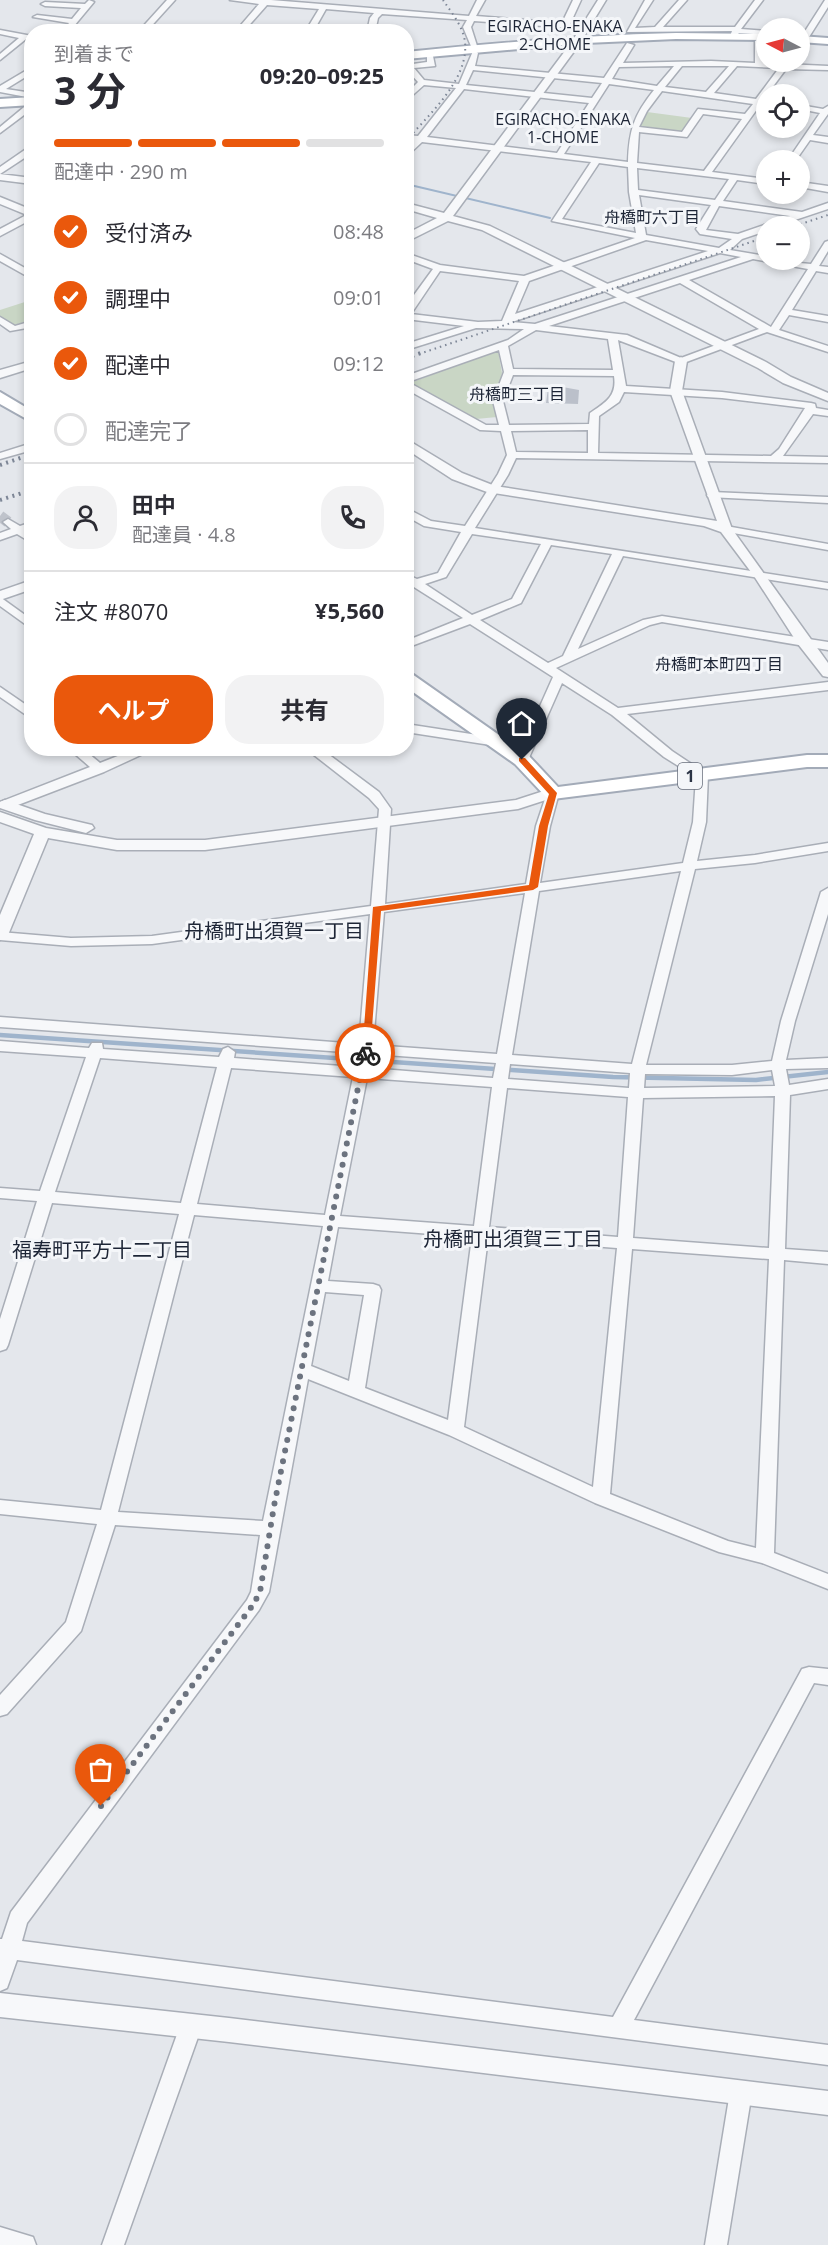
<!DOCTYPE html>
<html lang="ja">
<head>
<meta charset="utf-8">
<style>
  body { margin:0; font-family:"Open Sans","Noto Sans JP",sans-serif; background:#f2f2f3; color:#2b2b33; height:100vh; display:flex; flex-direction:column; font-size:22px; white-space:nowrap }
  * { box-sizing:border-box; margin:0 }
  p { font-size:20px; color:#7c7c81 }
  .icon { flex:none; width:33px; height:33px; fill:none; stroke:currentColor; stroke-width:2; stroke-linecap:round; stroke-linejoin:round }
  .map { position:relative; flex:1; overflow:hidden }
  .panel { position:absolute; left:24px; top:24px; width:390px; height:732px; display:flex; flex-direction:column; background:#fff; border-radius:24px; box-shadow:0 3px 9px #0003 }
  .panel>* { flex:none }
  .needle { width:39px; rotate:276deg }
  .tools { position:absolute; left:756px; top:18px; display:grid; gap:12px }
  .tools a { display:grid; place-items:center; width:54px; height:54px; border-radius:50%; background:#fff; box-shadow:0 3px 9px #0003; font-size:30px }
  .pin { position:absolute; display:grid; place-items:center; width:51px; height:51px; color:#fff; margin:-62px -26px; border-radius:50% 50% 50% 0; rotate:-45deg; box-shadow:0 0 6px #0007 }
  .pin .icon { rotate:45deg }
  .courier { position:absolute; display:grid; place-items:center; width:60px; height:60px; margin:-30px; border:4px solid #ea580c; border-radius:50%; background:#fff; color:#222; box-shadow:0 2px 8px #0007 }
  .summary em { font-style:normal; font-weight:700 }
  .summary div { display:flex; flex-direction:column-reverse }
  .summary { display:flex; align-items:center; justify-content:space-between; height:102px; padding:0 30px }
  h1 { font-size:39px; font-weight:700; line-height:45px }
  .bar { display:grid; grid-template-columns:repeat(4,1fr); gap:9px 6px; align-content:center; height:72px; padding:0 30px }
  .bar i { height:8px; border-radius:4px; background:#e1e1e2 }
  .bar .current { background:#ea580c }
  .bar p { grid-column:span 4 }
  .line { display:flex; align-items:center; gap:15px; padding:0 30px; border-top:2px solid #e1e1e2 }
  .line div { flex:1 }
  .round { display:grid; place-items:center; flex:none; width:63px; height:63px; border-radius:24px; background:#f2f2f3 }
  ol { padding:0 30px; list-style:none }
  li { display:flex; align-items:center; gap:18px; height:66px }
  li p { margin-inline-start:auto }
  li .icon { padding:6px; border-radius:50%; background:#ea580c; color:#fff; stroke-width:4 }
  li:last-child { color:#7c7c81 }
  li i { width:33px; height:33px; border:3px solid #e1e1e2; border-radius:50% }
  .action { display:flex; gap:12px; margin-top:auto; padding:12px 30px }
  .action a { flex:1; height:69px; border-radius:24px; background:#ea580c; color:#fff; font-size:24px; font-weight:700; line-height:69px; text-align:center }
  .action a+a { background:#f2f2f3; color:#2b2b33 }
  .map>svg:first-child { display:block }
  .green { fill:#c9d6c5 }
  .lines { fill:none; stroke-linecap:round; stroke-linejoin:round }
  .stream-far1 { stroke:#9fb4cc; stroke-width:2 }
  .stream { stroke:#9fb4cc; stroke-width:4.5 }
  .building { fill:#bbc0ca }
  .minor-tunnel { stroke:#bfc3cb; stroke-width:11; stroke-dasharray:11 6; stroke-linecap:butt }
  .minor-casing { stroke:#a9aeb7; stroke-width:3 }
  .tertiary-casing { stroke:#a9aeb7; stroke-width:3 }
  .primary-casing { stroke:#a3abb8; stroke-width:4 }
  .minor { fill:#f7f8fa; fill-rule:evenodd }
  .tertiary { fill:#f7f8fa; fill-rule:evenodd }
  .primary { fill:#fff; fill-rule:evenodd }
  .rail-far1 { stroke:#7d8696; stroke-width:2; stroke-dasharray:1.5 4; stroke-linecap:butt }
  .rail { stroke:#7d8696; stroke-width:4; stroke-dasharray:2 4.5; stroke-linecap:butt }
  .route { fill:#ea580c }
  .done { stroke:#6c737f; stroke-width:6; stroke-dasharray:0 10.8 }
  .labels { text-anchor:middle; stroke-width:6; stroke-linejoin:round; paint-order:stroke }
  .far-neighbourhood-label { font-size:16px; fill:#1d2536; stroke:#f4f6f9 }
  .shield { fill:#f4f6f9; stroke:#676e7b; stroke-width:1.5 }
  .shield-label { font-size:16px; font-weight:bold; fill:#2b3445 }
  .neighbourhood-label { font-size:20px; fill:#1d2536; stroke:#f4f6f9 }
</style>
</head>
<body>
<div class="map">
<svg width="828" height="2245" viewBox="0 0 828 2245">
  <rect width="100%" height="100%" fill="#e4e7ec"/>
  <path class="green" d="M647,112L692,118L681,134L638,128Z
    M31,300V320L14,325L0,316V310Z
    M498,350L502,373L495,401L497,417L476,419L410,383Z"/>
  <g class="lines">
    <path class="stream-far1" d="M406,184L550,218"/>
    <path class="stream" d="M0,1035L613,1077L756,1080L828,1072"/>
  </g>
  <path class="building" d="M557,386L579,390L578,404L546,403L548,388L556,389Z"/>
  <g class="lines">
    <path class="minor-tunnel" d="M0,516L8,522"/>
    <defs>
      <path id="minor" d="M89,0L94,2L69,32H62L69,23L33,17L37,15L72,19L81,8L45,6L41,4L45,2L85,4Z
        M167,0H175L146,32H138Z
        M230,0H271L469,16L477,0H485L476,16L562,23L573,0H581L570,24L588,25V29H585L474,21L471,27L478,49L475,51L478,53L475,66L604,78L627,43L634,45L623,63L711,61L755,63V41L759,39L763,41V63L828,66V70L786,69L763,100L766,101V105H760L712,172L766,179V184L737,180L723,201L802,212L828,203V209L777,226H766V231L742,239L730,250L766,256V260L811,264L825,242L828,241V251L819,266L828,267V273L816,271L792,310L828,316V322L789,315L779,330L828,346V352L767,332L681,364L618,340L626,386L722,392L811,403L815,404L816,408L828,410V416L813,414L783,456L828,457V463L516,458L508,475L475,528L828,583V589L623,556L578,649L643,620L662,616L828,642V650L662,622L650,625L556,668L618,708L828,682V690L627,714L672,751L708,775L706,822L697,861L755,855L828,843V851L755,863L695,869L646,1065H732L772,1061L781,1021L821,892L828,888V914L795,1021L786,1060L828,1058V1068L786,1069L789,1085L828,1079V1089L790,1095L785,1249L828,1252V1264L784,1260L774,1553L828,1574V1589L762,1563L719,1552L595,1503L449,1435L308,1379L269,1592L259,1610L27,1923L22,1941L613,2017L802,1669L809,1667L828,1669V1685L814,1683L634,2020L828,2045V2065L17,1960L7,1988L0,1991V1939H2L11,1912L247,1600L251,1592L260,1535L115,1525L81,1631L7,1714L0,1716V1695L66,1622L97,1524L0,1514V1500L101,1510L179,1214L52,1203L8,1345L6,1349L0,1351V1319L37,1201L0,1198V1188L40,1191L86,1057L0,1051V1041L89,1048L92,1043H102L103,1049L219,1057L223,1049L228,1047L235,1052L234,1058L355,1067L358,1053L0,1027V1017L359,1044L370,914L152,944L71,946L0,940V932L71,938L152,936L371,906L379,809L369,798L305,748H320L379,792L391,809L385,904L526,884L536,826L547,793L553,789L559,793L550,826L540,883L683,863L693,822L696,777L664,757L612,715L562,683L528,760L522,764L518,763L516,760L553,677L470,624L406,648V641L463,618L406,582V574L417,579L438,573L461,532L424,526L406,516V508L431,521L465,526L498,474L507,455L501,431L480,430L406,389V376L508,340L524,329L476,328L406,350V344L464,326L406,319V306L433,269L406,259V253L440,265L524,276L635,238L552,221L591,162L422,142L406,157V149L414,141L406,140V135L418,136L456,88L424,85L406,101V94L418,82L406,69V65L427,62V56H433L435,66L414,68L424,80L459,84L473,51L463,27L467,20L382,14L378,18L375,32H367L370,18L374,13L326,9L313,32H305L319,9L267,5L243,32H235L259,4ZM674,66L657,86L612,79L619,67ZM682,66H729L706,92L665,87ZM737,66L779,68L756,99L714,93ZM473,70L602,83L592,98L466,85ZM609,84L654,90C634,115 629,130 628,162L564,154ZM464,89L589,103L557,153L427,137ZM662,91L753,104L745,114L698,109L682,132L639,127L647,111ZM703,114L742,119L704,171L637,163L639,132L687,137ZM599,163L628,167L629,192L636,233L562,219ZM637,168L729,179L715,200L638,190ZM639,195L711,205L696,229L700,234L732,239L719,248L646,235ZM719,206L790,216L738,234L706,230ZM646,240L708,251L515,314L529,281ZM720,253L741,257L535,324L512,322ZM753,259L808,269L771,327L689,280ZM440,271L519,281L502,321L478,322L411,314ZM680,283L759,329L681,358L627,335L549,326ZM536,330L608,339L613,370L513,369L508,346ZM499,350L504,372L493,401L499,425H486L408,382ZM513,375L614,376C617,396 606,402 590,413L589,424L509,425L503,401ZM624,392L722,398L805,408L779,449L771,456L598,453L599,416L619,402ZM588,430V453L516,452L511,431ZM472,534L541,544L512,599L472,615L425,584L446,577ZM551,545L612,554L563,656L548,663L480,620L521,603ZM681,871L632,1064L512,1055L539,891ZM525,893L497,1054L373,1045L384,912ZM372,1054L496,1063L493,1078L369,1068ZM100,1058L217,1067L181,1203L55,1192ZM510,1064L630,1073L629,1088L508,1079ZM231,1068L353,1077L325,1215L197,1204ZM772,1070L775,1086L644,1088L645,1074L732,1075ZM367,1078L492,1087L474,1226L340,1216ZM507,1088L628,1097L618,1237L489,1227ZM775,1096L769,1248L633,1238L643,1098ZM194,1215L323,1226L263,1521L118,1512ZM338,1227L472,1237L448,1420L365,1388L381,1290L379,1286L373,1284L328,1281ZM488,1238L617,1248L593,1487L464,1427ZM632,1249L769,1259L756,1548L728,1541L610,1494ZM325,1292L364,1295L349,1381L311,1366Z
        M645,0H653L635,28L655,27L679,0H687L663,27H735L755,0H763L741,29L766,31V35L739,33L734,38L730,36L732,31L627,32Z
        M825,0H828V7L804,45H800V39Z
        M0,30L32,36V40L26,39L0,60V54L19,38L0,34Z
        M32,67V73L6,89L32,93V98L0,92V86Z
        M29,103H32V109L0,133V127Z
        M800,105L823,109L828,106V114L813,135L828,137V143L810,140L796,160H788L820,113L800,109Z
        M29,147H32V153L0,174V167Z
        M0,174L32,178V184L0,180Z
        M800,182L828,186V192L800,187Z
        M32,212V219L0,236V229Z
        M0,254L32,272V279L0,261Z
        M0,317L15,326L32,321V327L10,331L0,324Z
        M32,443V450L0,459V453Z
        M712,492L828,497V503L708,497L707,495Z
        M8,519L20,526L32,522V529L27,531L32,534V543L17,534L0,540V533L11,529L3,522Z
        M726,526L828,544V550L722,531V527Z
        M0,597L32,620V629L0,606Z
        M0,687L32,709V719L0,697Z
        M406,724L497,738L503,742L497,746L406,732Z
        M68,748H82L100,763L138,748H156L104,772L10,808H0V802L90,767Z
        M191,2016L198,2019L202,2026L124,2245H102L180,2026L184,2019Z
        M741,2082L749,2085L752,2092L727,2245H705L730,2092L733,2085Z
        M0,2227L33,2237L36,2245H0Z"/>
      <path id="tertiary" d="M598,0H606L578,46L453,216L490,226L766,362L791,377L828,393V401L783,383L758,368L482,230L448,221L406,242V234L437,218L406,209V203L444,213L571,43Z
        M0,197L32,210V217L0,204Z
        M681,357L687,361L682,391L732,529L828,663V677L823,676L798,644L754,576L721,532L704,526L487,492L452,479L406,449V439L462,473L495,486L717,521L670,391L675,361Z
        M32,361V368L0,378V370Z
        M32,580V589L0,600V591Z
        M553,788L561,793L558,796L518,809L205,850H117L48,838L8,935L0,940V915L34,834L0,822V812L46,828L117,840H205L516,800Z
        M5,800L45,814L92,825L94,828L86,833L35,820L0,808V802Z
        M0,1993L229,2018L828,2091V2115L229,2042L0,2017Z"/>
      <path id="primary" d="M676,33L766,34V40L676,39L586,43L406,59V52C496,43 586,35 676,33Z
        M800,36L828,38V44L800,42Z
        M32,97V105L0,107V99Z
        M0,392L32,411V422L0,404Z
        M406,673L412,674L529,756L558,787L807,755H828V767H807L553,799L546,797L515,764L406,687Z"/>
    </defs>
    <use href="#minor" class="minor-casing"/>
    <use href="#tertiary" class="tertiary-casing"/>
    <use href="#primary" class="primary-casing"/>
    <use href="#minor" class="minor"/>
    <use href="#tertiary" class="tertiary"/>
    <use href="#primary" class="primary"/>
    <path class="rail-far1" d="M406,141C428,115 469,80 465,42C463,26 451,12 443,0
      M795,226L828,215
      M419,354L766,237"/>
    <path class="rail" d="M406,358L424,352
      M0,465L32,454
      M0,500L32,490"/>
  </g>
  <path class="route" d="M519,758H525L557,793L548,826L538,887L533,890L381,911L370,1053L362,1055L373,907L529,885L539,826L549,794L519,761Z"/>
  <g class="lines">
    <path class="done" d="M101,1806L253,1605L260,1592L274,1506L365,1053"/>
  </g>
  <g class="labels">
    <g class="far-neighbourhood-label">
      <text x="555" y="32">EGIRACHO-ENAKA<tspan x="555" dy="18">2-CHOME</tspan></text>
      <text x="563" y="125">EGIRACHO-ENAKA<tspan x="563" dy="18">1-CHOME</tspan></text>
      <text x="652" y="223">舟橋町六丁目</text>
      <text x="517" y="400">舟橋町三丁目</text>
      <text x="719" y="670">舟橋町本町四丁目</text>
    </g>
    <rect class="shield" x="678" y="763" width="24" height="26" rx="4.5"/>
    <g class="shield-label">
      <text x="690" y="782">1</text>
    </g>
    <g class="neighbourhood-label">
      <text x="274" y="938">舟橋町出須賀一丁目</text>
      <text x="513" y="1246">舟橋町出須賀三丁目</text>
      <text x="102" y="1257">福寿町平方十二丁目</text>
    </g>
  </g>
</svg>
<div class="tools">
<a><svg class="needle" viewBox="-14 -14 28 28"><path d="M0-13l5 13h-10z" fill="#e53935"/><path d="M0 13l5-13h-10z" fill="#7c7c81"/></svg></a>
<a><svg class="icon" aria-label="locate" viewBox="0 0 24 24"><circle cx="12" cy="12" r="6"/><path d="M12 2v4M12 18v4M2 12h4M18 12h4"/></svg></a>
<a>+</a>
<a>−</a>
</div>
<div class="pin" style="left:101px;top:1806px;background:#ea580c"><svg class="icon" aria-label="bag" viewBox="0 0 24 24"><path d="M5 8h14l-1 12H6zM9 8a3 3 0 0 1 6 0"/></svg></div>
<div class="pin" style="left:522px;top:760px;background:#1f2937"><svg class="icon" aria-label="home" viewBox="0 0 24 24"><path d="M3 11l9-7 9 7M6 9v11h12V9"/></svg></div>
<div class="courier" style="left:365px;top:1053px"><svg class="icon" aria-label="bike" viewBox="0 0 24 24"><circle cx="6" cy="16" r="4"/><circle cx="18" cy="16" r="4"/><path d="M6 16l4-8h5l3 8M10 8l3 8H6M13 5h3"/></svg></div>
<section class="panel">
<div class="summary"><div><h1>3 分</h1><p>到着まで</p></div><em>09:20–09:25</em></div>
<div class="bar"><i class="current"></i><i class="current"></i><i class="current"></i><i></i><p>配達中 · 290 m</p></div>
<ol>
<li><svg class="icon" aria-label="check" viewBox="0 0 24 24"><path d="M5 12l5 5 9-10"/></svg>受付済み<p>08:48</p></li>
<li><svg class="icon" aria-label="check" viewBox="0 0 24 24"><path d="M5 12l5 5 9-10"/></svg>調理中<p>09:01</p></li>
<li><svg class="icon" aria-label="check" viewBox="0 0 24 24"><path d="M5 12l5 5 9-10"/></svg>配達中<p>09:12</p></li>
<li><i></i>配達完了</li>
</ol>
<div class="line" style="height:108px"><a class="round"><svg class="icon" aria-label="person" viewBox="0 0 24 24"><circle cx="12" cy="8" r="4"/><path d="M4 21q1-7 8-7t8 7"/></svg></a><div><b>田中</b><p>配達員 · 4.8</p></div><a class="round"><svg class="icon" aria-label="phone" viewBox="0 0 24 24"><path d="M5 4h4l2 5-3 2q2 4 5 5l2-3 5 2v4C11 20 4 13 5 4z"/></svg></a></div>
<div class="line" style="height:78px"><div>注文 #8070</div><b>¥5,560</b></div>
<div class="action"><a>ヘルプ</a><a>共有</a></div>
</section>
</div>
</body>
</html>
